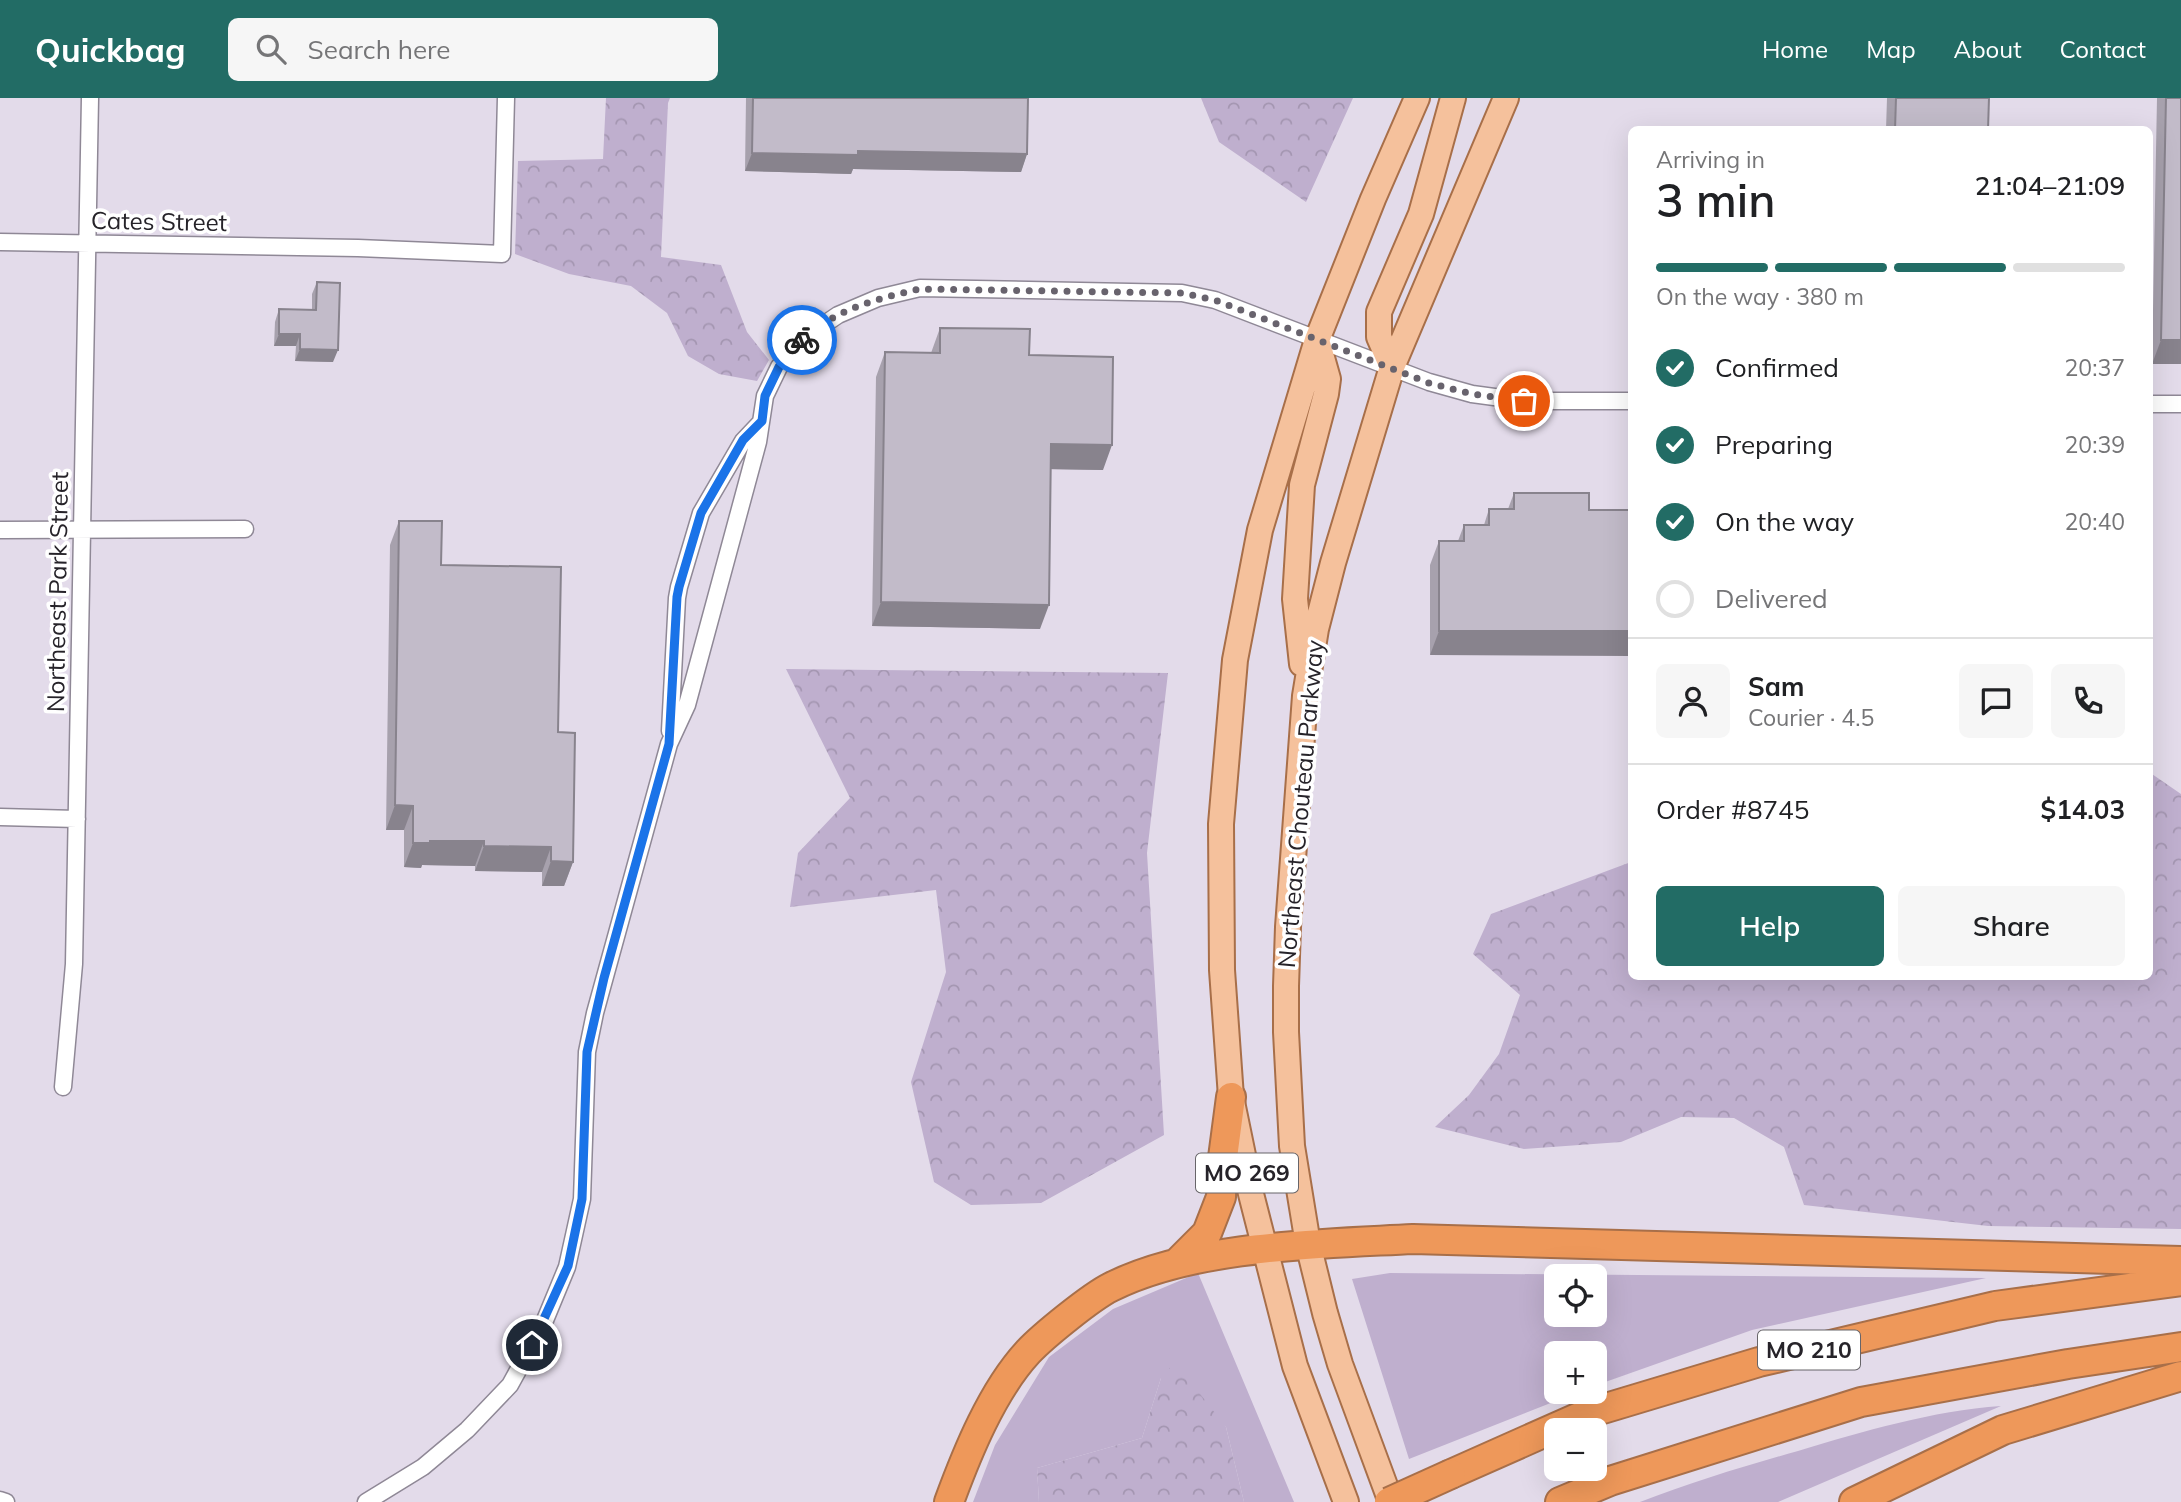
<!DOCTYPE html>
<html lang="en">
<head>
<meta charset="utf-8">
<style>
  body { margin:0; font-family:Mulish,sans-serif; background:#f6f6f6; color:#202124; height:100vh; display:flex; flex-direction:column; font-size:26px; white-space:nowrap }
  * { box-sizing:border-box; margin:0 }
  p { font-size:23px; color:#757577 }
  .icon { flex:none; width:38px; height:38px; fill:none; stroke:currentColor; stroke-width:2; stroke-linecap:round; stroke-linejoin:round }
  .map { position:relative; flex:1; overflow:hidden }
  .panel { position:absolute; left:1628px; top:28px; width:525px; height:854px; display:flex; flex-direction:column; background:#fff; border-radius:10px; box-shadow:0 7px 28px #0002 }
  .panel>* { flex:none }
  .tools { position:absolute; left:1544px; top:1166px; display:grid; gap:14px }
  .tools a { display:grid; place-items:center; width:63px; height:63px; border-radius:10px; background:#fff; box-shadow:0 7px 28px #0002; font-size:35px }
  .pin { position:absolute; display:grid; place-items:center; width:60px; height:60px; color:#fff; margin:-30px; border:4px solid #fff; border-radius:50%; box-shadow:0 2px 7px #0007 }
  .courier { position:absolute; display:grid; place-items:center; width:70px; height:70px; margin:-35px; border:5px solid #1a73e8; border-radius:50%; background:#fff; color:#222; box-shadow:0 2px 9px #0007 }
  .headline em { font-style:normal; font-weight:600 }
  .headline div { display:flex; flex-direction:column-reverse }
  .headline { display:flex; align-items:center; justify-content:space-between; height:119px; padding:0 28px }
  h1 { font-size:46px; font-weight:600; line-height:52px }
  .bar { display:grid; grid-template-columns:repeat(4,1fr); gap:10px 7px; align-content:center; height:84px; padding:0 28px }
  .bar i { height:9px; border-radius:5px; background:#e0e0e0 }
  .bar .on { background:#226c65 }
  .bar p { grid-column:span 4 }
  .line { display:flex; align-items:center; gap:18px; padding:0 28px; border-top:2px solid #e0e0e0 }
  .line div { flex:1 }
  .round { display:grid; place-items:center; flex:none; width:74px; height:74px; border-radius:10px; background:#f6f6f6 }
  ol { padding:0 28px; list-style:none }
  li { display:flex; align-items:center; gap:21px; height:77px }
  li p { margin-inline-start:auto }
  li .icon { padding:7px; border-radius:50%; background:#226c65; color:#fff; stroke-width:4 }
  li:last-child { color:#757577 }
  li i { width:38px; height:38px; border:4px solid #e0e0e0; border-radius:50% }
  .primary-button { display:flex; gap:14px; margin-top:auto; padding:14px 28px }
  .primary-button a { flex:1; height:80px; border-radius:10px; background:#226c65; color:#fff; font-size:28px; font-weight:600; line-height:80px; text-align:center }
  .primary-button a+a { background:#f6f6f6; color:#202124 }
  header { display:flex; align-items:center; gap:42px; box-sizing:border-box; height:98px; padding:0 35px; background:#226c65; color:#fff }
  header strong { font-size:33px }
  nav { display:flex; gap:38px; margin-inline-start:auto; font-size:24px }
  .search { width:490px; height:63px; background:#f6f6f6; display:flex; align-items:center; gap:18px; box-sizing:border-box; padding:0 24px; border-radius:10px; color:#757577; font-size:26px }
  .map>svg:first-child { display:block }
  .grass { fill:#bfafce; fill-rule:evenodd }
  .forest { fill:url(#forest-crowns) }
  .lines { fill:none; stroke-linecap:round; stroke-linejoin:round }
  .minor-casing { stroke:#8f8896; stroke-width:19 }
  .primary-casing { stroke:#a86f49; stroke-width:28 }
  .motorway-casing { stroke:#a86f49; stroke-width:32 }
  .minor { stroke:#fff; stroke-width:16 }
  .primary { stroke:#f5c19c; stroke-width:24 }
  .motorway { stroke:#ee985a; stroke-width:28 }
  .motorway-bridge-casing { stroke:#a86f49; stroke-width:32; stroke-linecap:butt }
  .motorway-bridge { stroke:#ee985a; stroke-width:28 }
  .wall { fill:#a7a1ad }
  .shaded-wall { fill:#88838d }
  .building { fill:#c2bbc9; stroke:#88838d; stroke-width:2 }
  .done { stroke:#68636d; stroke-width:7; stroke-dasharray:0 12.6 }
  .route { stroke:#1a73e8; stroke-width:9 }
  .labels { text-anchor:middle; stroke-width:7; stroke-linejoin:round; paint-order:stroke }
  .shield { fill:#fff; stroke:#676569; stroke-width:2 }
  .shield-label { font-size:23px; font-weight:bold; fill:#262329 }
  .street-label { font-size:24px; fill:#262329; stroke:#fff }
</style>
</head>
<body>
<header>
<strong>Quickbag</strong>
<div class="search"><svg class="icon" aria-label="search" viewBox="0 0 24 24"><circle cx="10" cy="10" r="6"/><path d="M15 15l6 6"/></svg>Search here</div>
<nav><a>Home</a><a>Map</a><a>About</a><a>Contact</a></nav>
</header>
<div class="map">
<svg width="2181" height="1404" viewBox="0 0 2181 1404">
  <defs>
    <pattern id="forest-crowns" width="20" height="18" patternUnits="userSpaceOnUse" patternTransform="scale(1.75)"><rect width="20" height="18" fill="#bfafce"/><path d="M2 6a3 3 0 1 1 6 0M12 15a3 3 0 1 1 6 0" fill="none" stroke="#a496b1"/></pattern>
  </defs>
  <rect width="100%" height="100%" fill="#e3dbea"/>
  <path class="grass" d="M1198,1175L1294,1404H1244L1226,1329L1161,1280L1142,1340L1037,1370L1039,1404H973L995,1347L1049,1259L1113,1211Z
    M1390,1175L1986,1180L1752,1232L1594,1288V1255H1556V1293H1581L1409,1361L1352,1181ZM1556,1178H1594V1216H1556Z
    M2001,1308L1778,1404H1640C1692,1384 1744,1368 1798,1353C1864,1333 1932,1313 2001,1308Z"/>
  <path class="forest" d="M606,0H670L668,5L661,159L721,167L747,234L769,262L757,283L719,276L688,258L667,215L631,188L569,176L515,156L518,63L603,61Z
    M1201,0H1353L1306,104L1219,44Z
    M786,571L1168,575L1147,755L1164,1037L1041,1105L971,1107L934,1084L911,984L946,874L936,792L790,809L798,755L850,700Z
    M2149,674L2181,696V1131L1988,1128L1804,1107L1784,1049L1734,1020L1681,1019L1621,1044L1524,1051L1435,1029L1469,997L1499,956L1520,897L1473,856L1491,816L1631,764V878H2149Z
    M1175,1264L1226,1329L1244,1404H1039L1037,1370L1142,1340L1161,1280Z"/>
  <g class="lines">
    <defs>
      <path id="minor" d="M0,144L358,150L502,156L506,0
        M2149,306H2181
        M0,432L245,431
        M670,633L677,500L679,489L701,415L743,343L761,324
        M0,719L77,721
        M63,989L74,866L90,0
        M0,1402L6,1404
        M366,1404L423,1369L467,1332L510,1287L543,1227L567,1169L582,1101L587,954L595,915L669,646L687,607L758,344L765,298L779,269L804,240L838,217L878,200L920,190L1182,195L1215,202L1429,284L1472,296L1524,303H1631"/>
      <path id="primary" d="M1392,269L1379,239V214L1421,116L1453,0
        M1302,566L1295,501L1302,387L1326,296L1328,281L1317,242
        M1346,1404L1295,1268L1251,1096L1231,999L1222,872L1221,726L1235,562L1260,432L1317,242L1373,101L1417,0
        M1391,1404L1340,1266L1325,1215L1308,1146L1292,1048L1286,934V888L1288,829L1305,598L1316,531L1333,465L1392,269L1506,0"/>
      <path id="motorway" d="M1178,1164L1207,1135L1221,1099L1222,1067L1231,999
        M1451,1376L1586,1316L1759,1264L1995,1208L2181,1183
        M949,1404C967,1355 992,1293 1028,1254C1043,1238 1091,1199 1111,1189C1195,1147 1320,1146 1413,1141L2181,1163
        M1560,1404L1610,1383L1861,1304L2068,1266L2181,1249
        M1854,1404L2003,1332L2181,1278"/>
    </defs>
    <use href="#minor" class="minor-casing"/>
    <use href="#primary" class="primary-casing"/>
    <use href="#motorway" class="motorway-casing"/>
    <use href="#minor" class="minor"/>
    <use href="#primary" class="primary"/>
    <use href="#motorway" class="motorway"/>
    <defs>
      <path id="motorway-bridge" d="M1389,1404L1451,1376"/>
    </defs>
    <use href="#motorway-bridge" class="motorway-bridge-casing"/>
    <use href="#motorway-bridge" class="motorway-bridge"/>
  </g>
  <path class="wall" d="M746,0H1028L1027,56L1021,74L853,71L851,76L745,73Z
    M1887,0H1989L1988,32H1886Z
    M2157,0H2181V266H2152Z
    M317,184L333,264L295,263L296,248H274L275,224L279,211L312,212V196Z
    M940,230L1029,257L1103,372L1051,371L1040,531L872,528L876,279L885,254L931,255Z
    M1514,395H1589L1430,557V467L1439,443H1458L1464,427H1484L1489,411H1508Z
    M399,423L441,467L558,634L573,764L564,788H542V774L475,773V768L422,767L421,770L404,769V732H386L390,447Z"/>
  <path class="shaded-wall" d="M858,53L1027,56L1021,74L853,71L851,76L745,73L752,55Z
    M279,236H300L296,248H274Z
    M2161,242H2181V266H2152Z
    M300,251L338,252L333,264L295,263Z
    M1051,346L1112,347L1103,372L1042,371Z
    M881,504L1049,507L1040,531L872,528Z
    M1439,533H1631V558L1430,557Z
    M395,707L413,708L404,732H386Z
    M430,743H484L475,768L422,767L421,770L404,769L413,745Z
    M484,748L551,749L542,774L475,773Z
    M551,763L573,764L564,788H542Z"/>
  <path class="building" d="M753,0H1028L1027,56L858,53V57L752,55Z
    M1896,0H1989L1988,32H1895Z
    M2166,0H2181V242H2161Z
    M317,184L340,185L338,252L300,251V236H279V211L316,212Z
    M940,230L1030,231L1029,257L1113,259L1112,347L1051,346L1049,507L881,504L885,254L940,255Z
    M1514,395H1589V412H1631V533H1439V443H1464V427H1489V411H1514Z
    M399,423H442L441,467L561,469L558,634L575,635L573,764L551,763V749L484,748V743H430V745H413V708L395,707Z"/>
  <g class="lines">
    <path class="done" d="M802,242C834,212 878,200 920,191L1182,195L1215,202L1429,285L1472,296L1524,303"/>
    <path class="route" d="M532,1247L568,1168L582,1101L587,954L604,880L669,646L677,499L679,489L701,415L743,342L762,323L765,298L779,269L802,242"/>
  </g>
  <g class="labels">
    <g class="shield">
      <rect x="1196" y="1055.5" width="102" height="39" rx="5"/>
      <rect x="1758" y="1232.5" width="102" height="39" rx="5"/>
    </g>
    <g class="shield-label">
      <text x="1247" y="1083">MO 269</text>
      <text x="1809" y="1260">MO 210</text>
    </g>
    <g class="street-label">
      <text transform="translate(159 124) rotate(1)" y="8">Cates Street</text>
      <text transform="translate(58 494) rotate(-89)" y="8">Northeast Park Street</text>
      <text transform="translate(1301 706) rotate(-85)" y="8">Northeast Chouteau Parkway</text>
    </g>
  </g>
</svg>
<div class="tools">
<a><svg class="icon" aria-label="locate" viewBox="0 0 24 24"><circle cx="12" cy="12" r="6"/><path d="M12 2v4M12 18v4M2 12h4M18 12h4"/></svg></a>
<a>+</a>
<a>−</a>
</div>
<div class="pin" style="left:1524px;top:303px;background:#ea580c"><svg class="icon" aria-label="bag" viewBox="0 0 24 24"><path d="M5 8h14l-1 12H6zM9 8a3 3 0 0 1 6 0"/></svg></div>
<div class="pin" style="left:532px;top:1247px;background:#1f2937"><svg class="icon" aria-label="home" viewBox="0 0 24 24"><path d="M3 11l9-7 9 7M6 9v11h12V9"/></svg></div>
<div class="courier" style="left:802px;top:242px"><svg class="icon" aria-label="bike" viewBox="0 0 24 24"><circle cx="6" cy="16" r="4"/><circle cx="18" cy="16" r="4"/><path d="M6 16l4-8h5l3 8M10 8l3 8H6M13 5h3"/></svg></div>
<section class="panel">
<div class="headline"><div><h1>3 min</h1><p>Arriving in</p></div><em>21:04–21:09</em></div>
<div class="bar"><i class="on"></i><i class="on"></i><i class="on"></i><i></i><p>On the way · 380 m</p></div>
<ol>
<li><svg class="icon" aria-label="check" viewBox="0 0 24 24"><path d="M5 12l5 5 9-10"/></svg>Confirmed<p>20:37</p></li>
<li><svg class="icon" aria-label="check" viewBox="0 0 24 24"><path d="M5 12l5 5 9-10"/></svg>Preparing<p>20:39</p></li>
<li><svg class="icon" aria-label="check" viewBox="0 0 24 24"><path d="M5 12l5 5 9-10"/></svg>On the way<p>20:40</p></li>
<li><i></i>Delivered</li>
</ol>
<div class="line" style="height:126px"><a class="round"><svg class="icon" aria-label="person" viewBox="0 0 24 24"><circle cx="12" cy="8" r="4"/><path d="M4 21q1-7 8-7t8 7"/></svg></a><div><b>Sam</b><p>Courier · 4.5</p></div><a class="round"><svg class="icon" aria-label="chat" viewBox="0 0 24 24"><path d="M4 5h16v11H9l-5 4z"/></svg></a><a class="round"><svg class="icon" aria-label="phone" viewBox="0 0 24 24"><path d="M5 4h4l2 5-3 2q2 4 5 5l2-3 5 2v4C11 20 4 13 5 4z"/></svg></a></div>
<div class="line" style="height:91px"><div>Order #8745</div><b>$14.03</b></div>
<div class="primary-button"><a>Help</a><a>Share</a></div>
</section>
</div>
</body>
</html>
